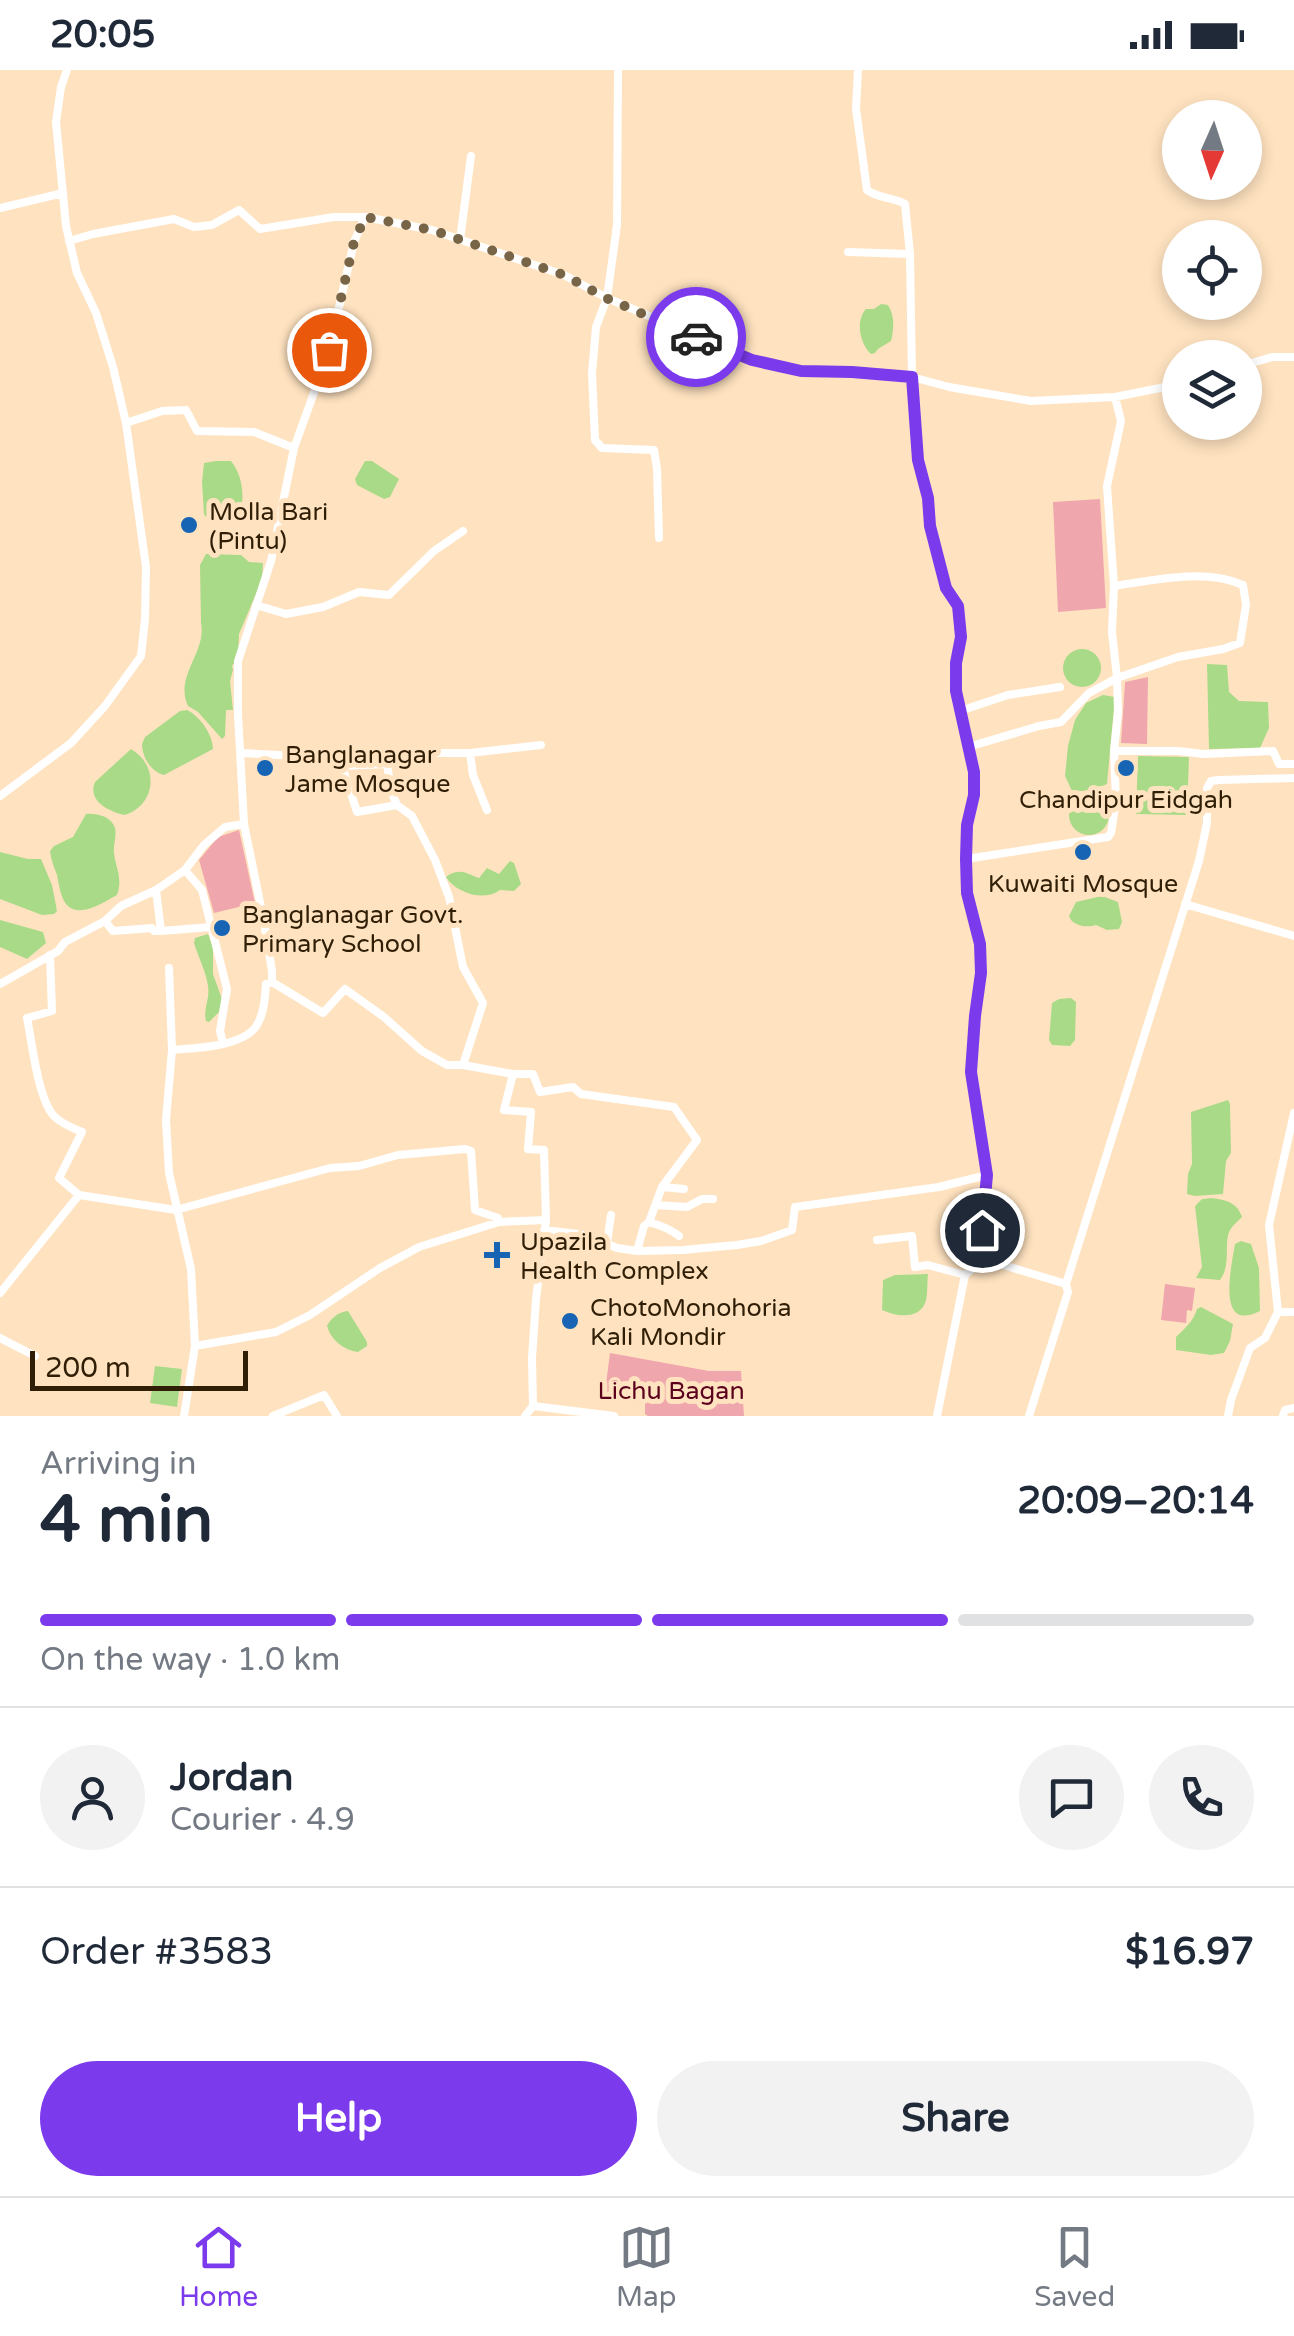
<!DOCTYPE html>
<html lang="en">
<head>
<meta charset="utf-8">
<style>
  body { margin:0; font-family:"Varela Round",sans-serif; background:#f2f2f3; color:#1f2937; height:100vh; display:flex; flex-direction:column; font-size:38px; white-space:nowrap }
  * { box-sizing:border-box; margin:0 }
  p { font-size:32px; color:#747a83 }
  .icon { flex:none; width:55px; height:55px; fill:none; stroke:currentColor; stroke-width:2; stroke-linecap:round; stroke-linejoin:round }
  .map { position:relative; height:1346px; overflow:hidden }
  .side { display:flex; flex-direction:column; background:#fff; flex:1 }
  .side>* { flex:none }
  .needle { width:65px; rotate:183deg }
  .controls { position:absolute; left:1162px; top:30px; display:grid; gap:20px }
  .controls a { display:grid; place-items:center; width:100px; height:100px; border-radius:50%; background:#fff; box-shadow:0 5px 15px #0003; font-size:50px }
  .scale { position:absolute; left:30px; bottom:25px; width:218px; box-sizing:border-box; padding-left:10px; border:5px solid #301f06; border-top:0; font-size:28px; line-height:35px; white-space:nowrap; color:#301f06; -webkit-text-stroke:8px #ffe3c0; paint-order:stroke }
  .pin { position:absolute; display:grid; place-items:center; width:85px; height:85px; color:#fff; margin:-42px; border:5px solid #fff; border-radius:50%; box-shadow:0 2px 10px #0007 }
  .courier { position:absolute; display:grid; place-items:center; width:100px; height:100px; margin:-50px; border:8px solid #7c3aed; border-radius:50%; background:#fff; color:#222; box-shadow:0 2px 12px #0007 }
  .overview em { font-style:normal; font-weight:700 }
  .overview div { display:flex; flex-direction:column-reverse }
  .overview { display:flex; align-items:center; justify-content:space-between; height:170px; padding:0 40px }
  h1 { font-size:65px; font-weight:700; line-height:75px }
  .bar { display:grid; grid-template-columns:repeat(4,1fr); gap:15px 10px; align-content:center; height:120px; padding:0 40px }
  .bar i { height:12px; border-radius:8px; background:#e0e1e3 }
  .bar .on { background:#7c3aed }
  .bar p { grid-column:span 4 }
  .line { display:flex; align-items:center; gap:25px; padding:0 40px; border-top:2px solid #e0e1e3 }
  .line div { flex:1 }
  .round { display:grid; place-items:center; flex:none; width:105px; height:105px; border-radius:52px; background:#f2f2f3 }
  .button { display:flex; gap:20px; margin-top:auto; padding:20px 40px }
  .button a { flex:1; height:115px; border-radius:60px; background:#7c3aed; color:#fff; font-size:40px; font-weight:700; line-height:115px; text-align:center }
  .button a+a { background:#f2f2f3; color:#1f2937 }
  .status { display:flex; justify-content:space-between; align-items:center; height:70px; padding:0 50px; background:#fff; direction:ltr }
  .status svg { height:28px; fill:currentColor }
  .tab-bar { display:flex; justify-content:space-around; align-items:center; height:140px; border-top:2px solid #e0e1e3; background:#fff; font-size:28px; color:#747a83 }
  .tab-bar a { display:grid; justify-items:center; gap:5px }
  .tab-bar .on { color:#7c3aed }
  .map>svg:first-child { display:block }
  .green { fill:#efa6ac }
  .water { fill:#a9da88 }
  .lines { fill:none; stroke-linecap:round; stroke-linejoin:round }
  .street { stroke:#fff; stroke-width:8 }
  .done { stroke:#786447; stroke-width:10; stroke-dasharray:0 18 }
  .route { stroke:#7c3aed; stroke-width:12 }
  .poi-dot { fill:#1664b3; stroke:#ffe3c0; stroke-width:4 }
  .labels { text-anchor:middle; stroke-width:10; stroke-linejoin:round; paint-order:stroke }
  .poi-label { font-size:25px; fill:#301f06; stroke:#ffe3c0; text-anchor:start }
  .park-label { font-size:25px; fill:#5b011c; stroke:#ffe3c0 }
</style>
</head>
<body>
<div class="status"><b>20:05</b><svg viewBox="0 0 49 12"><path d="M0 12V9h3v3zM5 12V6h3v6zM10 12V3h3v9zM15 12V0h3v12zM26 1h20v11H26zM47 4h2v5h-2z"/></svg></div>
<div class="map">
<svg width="1294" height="1346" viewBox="0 0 1294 1346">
  <rect width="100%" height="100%" fill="#ffe3c0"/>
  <path class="green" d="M1100,429L1106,538L1058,542L1053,432Z
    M1148,607L1147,674L1121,673L1125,612Z
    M239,760L255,833L214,843L199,790L218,767Z
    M1165,1214L1195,1218L1192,1241L1187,1240L1186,1253L1161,1250Z
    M610,1283L709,1301H741L744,1346H648L645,1344V1331C628,1335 619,1334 605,1322Z"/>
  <path class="water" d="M881,234L888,235C895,246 894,259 891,271L878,279L875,283L871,284C860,274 855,251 866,239H874Z
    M216,391H231C243,406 244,425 241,443L238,445L206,447L204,444L202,412L204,393Z
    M365,391H372L399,409L390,427L384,429L357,415L355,409Z
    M206,484L241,485L249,492L263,493L262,510L239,564L238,587L232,596L233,600L230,611L233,640H226L225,666L222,669L198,642L188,636C174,606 207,582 201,553L200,495Z
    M1063 598a19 19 0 1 1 38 0a19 19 0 1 1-38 0Z
    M1207,594L1227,595L1229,622L1239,631L1268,632L1269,658L1260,678L1209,679Z
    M1103,625L1115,627L1107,714L1090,721H1072L1065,706L1068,676L1075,650L1086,633Z
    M187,640C200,646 213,665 213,679L164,705C151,702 142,687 142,674L145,667L180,641Z
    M131,679C159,695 157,734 125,745C109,742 87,731 95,712Z
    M1138,686L1189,687L1187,745L1136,744Z
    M1069 745a20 20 0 1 1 40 0a20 20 0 1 1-40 0Z
    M86,744C96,743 111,746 115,758C117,765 113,776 114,783C116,799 123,809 117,825C106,831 83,847 69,837C61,831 59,815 57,805C54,797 51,790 50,781L54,776L73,767Z
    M0,782L28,789H41L52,815L57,841L54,844L42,845L0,829Z
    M510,791L514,793L521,814L514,821L500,820C484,832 456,823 446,807C459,797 467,804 479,808L487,798L499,804Z
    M1102,826L1118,832L1122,852L1119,859L1107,860L1096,855C1087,858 1072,856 1069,846L1076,832Z
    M0,850L43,862L46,873L27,889L0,877Z
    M208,864L213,877V904L222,929L219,942L209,952L206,951C203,939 210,929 208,916C206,901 198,887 194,873L195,868Z
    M1071,928L1076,932L1075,970L1070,976L1052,975L1049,970L1052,933L1059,929Z
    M1228,1030L1230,1034L1231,1083L1226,1091L1223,1124L1195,1126L1187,1124L1188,1104L1192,1094L1191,1042Z
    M1212,1128C1226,1130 1237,1132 1242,1147C1238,1151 1233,1155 1230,1160C1223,1173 1232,1194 1220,1210L1196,1208L1202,1197L1195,1136L1202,1129Z
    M1241,1171L1251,1174L1259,1198L1260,1241C1215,1264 1232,1194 1235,1174Z
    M928,1204C927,1212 928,1222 926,1230C921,1250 897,1247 882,1240L883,1210L895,1205Z
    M1201,1237L1233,1254L1230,1271L1224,1283L1211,1285L1176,1280V1267C1185,1258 1193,1252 1197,1239Z
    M348,1241L367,1272V1276L358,1282C343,1280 331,1270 327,1256C331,1248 338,1242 348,1241Z
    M155,1296L182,1299L177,1337L150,1333Z"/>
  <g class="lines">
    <path class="street" d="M618,0L617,155L607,228L596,257L592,303L595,370L602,378L654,380L657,399L659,468
      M858,0L856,39L867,120C879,129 893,127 905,134L910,184L912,307L918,390L928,428L930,455L947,517L958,536L961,567L956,593V621L974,702V725L967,755L966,789L967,823L979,874L981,903L971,1001L987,1105L980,1188L977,1195L965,1205L937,1346
      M0,138L63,123
      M460,170L471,86
      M69,171L93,164L174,149L194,157L212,155L239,140L260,159L334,147H365L432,160L564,205L607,228L752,290L801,301L852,302L912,307L949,317L1031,331L1115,327L1180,314
      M848,182L910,184
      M1245,295L1272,287H1294
      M126,353L162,341L186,340L197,361L254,362L294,378
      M256,535L286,544L323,537L359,522L389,525L434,481L463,461
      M960,641L1008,625L1060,617
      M968,677L1039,656L1061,652L1089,623L1117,608L1178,587L1223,579L1240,573L1246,535L1243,515C1205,498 1154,510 1114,516
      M1114,681H1178L1204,684L1273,681L1279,694H1294
      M241,683L317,687L342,696L387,694L433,683H470L541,675
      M470,683L473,705L487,740
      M387,694L391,721L397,735
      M342,696L357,742L397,735L412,746L435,790L449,827L463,897L483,933L463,995L513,1004L504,1040L531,1042L528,1079L544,1080L546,1150L536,1229L532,1288L533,1336L525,1346
      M0,726L71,673L105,636L141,586L145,549L146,497L126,353L113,297L96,243L77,203L66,156L56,52L61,17L67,0
      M966,789L1108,767L1111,763L1116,730L1114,681L1118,642L1117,608L1112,562L1114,516L1107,416L1121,351L1115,327
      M185,800L202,820L227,919L220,961L223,973
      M1185,834L1294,866
      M105,851L113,861L152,858L154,861H161
      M211,857L161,861L156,820L185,800L204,775L225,757L244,754
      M50,885L52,941L27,948C32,972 38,1031 55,1047C62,1054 73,1058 82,1062L59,1108L79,1125
      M169,898L172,980
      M272,912L323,943L345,919L384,947L422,981L447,995H463
      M0,914L58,881L65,872L105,851L121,836L156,820
      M513,1004H533L540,1022L573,1017L581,1024L674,1037L697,1070L662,1117
      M656,1135L687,1137L702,1129H713
      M649,1152C659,1155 671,1159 679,1166
      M544,1160L587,1165L617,1178L637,1181L683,1180L737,1175L761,1171L792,1160L795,1137L939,1117L987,1105
      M877,1170L912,1166L915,1197L928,1195L965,1205
      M607,1173L611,1145
      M637,1181L644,1156L649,1152L662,1117L684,1119
      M980,1188L1066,1214L1068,1222L1029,1346
      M1066,1214L1199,791L1207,753V718L1211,711L1219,710L1294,708
      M0,1223L79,1125L176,1140L330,1098L359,1096L398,1085L465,1079L471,1081L475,1140L498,1148L499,1152
      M1278,1242H1294
      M0,1268L35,1286
      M195,1276L276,1262L310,1245L380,1198L419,1177L499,1152L546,1150
      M533,1336L614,1346
      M184,1346L195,1276L191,1199L169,1103L166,1050L172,980C195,978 244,977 257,955C264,943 265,928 266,914L272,912V901L264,852L244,754L238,644V591L271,491L294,378L329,281L354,172L365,147
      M273,1346L324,1325L337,1346
      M1228,1346L1231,1330L1250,1278L1265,1268L1278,1242L1269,1155L1294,1043
      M1283,1346L1285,1340L1294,1338"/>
  </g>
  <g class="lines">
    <path class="done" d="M329,280L354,172L365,147L432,160L564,205L606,228L696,267"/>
    <path class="route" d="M696,267L752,290L801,301L852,302L912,307L918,390L928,428L930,456L946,518L958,536L961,567L956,593V621L974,702V725L967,755L966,789L967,823L980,874L981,903L975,946L971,1002L987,1105L982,1160"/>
  </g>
  <g class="poi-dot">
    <circle cx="189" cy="455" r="10"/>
    <circle cx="265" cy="698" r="10"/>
    <circle cx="1126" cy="698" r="10"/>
    <circle cx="1083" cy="782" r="10"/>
    <circle cx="222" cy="858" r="10"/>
    <path d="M492 1170h10v10h10v10h-10v10h-10v-10h-10v-10h10z"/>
    <circle cx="570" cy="1251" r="10"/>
  </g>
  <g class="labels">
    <g class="poi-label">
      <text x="209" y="450">Molla Bari<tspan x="209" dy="29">(Pintu)</tspan></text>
      <text x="285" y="693">Banglanagar<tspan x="285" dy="29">Jame Mosque</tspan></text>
      <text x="1126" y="738" text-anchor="middle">Chandipur Eidgah</text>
      <text x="1083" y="822" text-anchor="middle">Kuwaiti Mosque</text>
      <text x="242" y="853">Banglanagar Govt.<tspan x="242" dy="29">Primary School</tspan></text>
      <text x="520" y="1180">Upazila<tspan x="520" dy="29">Health Complex</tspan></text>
      <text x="590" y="1246">ChotoMonohoria<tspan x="590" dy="29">Kali Mondir</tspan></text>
    </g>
    <g class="park-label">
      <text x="671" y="1329">Lichu Bagan</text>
    </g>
  </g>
</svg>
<div class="controls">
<a><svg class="needle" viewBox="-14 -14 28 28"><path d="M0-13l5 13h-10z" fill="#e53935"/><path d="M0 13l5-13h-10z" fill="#747a83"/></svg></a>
<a><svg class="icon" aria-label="locate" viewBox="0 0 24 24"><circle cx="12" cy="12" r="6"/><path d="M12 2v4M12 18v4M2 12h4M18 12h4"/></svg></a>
<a><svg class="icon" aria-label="layers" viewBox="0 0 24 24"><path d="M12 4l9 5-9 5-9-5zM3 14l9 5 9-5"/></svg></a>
</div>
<div class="scale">200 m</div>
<div class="pin" style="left:329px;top:280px;background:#ea580c"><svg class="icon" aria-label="bag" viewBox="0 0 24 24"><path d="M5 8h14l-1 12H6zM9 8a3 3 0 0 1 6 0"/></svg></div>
<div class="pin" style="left:982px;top:1160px;background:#1f2937"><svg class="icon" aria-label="home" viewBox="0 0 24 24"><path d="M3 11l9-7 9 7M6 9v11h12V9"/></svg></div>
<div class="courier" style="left:696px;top:267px"><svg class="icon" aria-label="car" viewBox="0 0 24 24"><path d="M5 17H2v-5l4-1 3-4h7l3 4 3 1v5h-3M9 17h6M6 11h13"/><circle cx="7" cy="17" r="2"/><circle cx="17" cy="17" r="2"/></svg></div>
</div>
<section class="side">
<div class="overview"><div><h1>4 min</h1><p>Arriving in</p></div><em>20:09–20:14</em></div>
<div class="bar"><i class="on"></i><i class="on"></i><i class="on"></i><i></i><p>On the way · 1.0 km</p></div>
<div class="line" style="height:180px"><a class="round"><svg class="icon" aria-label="person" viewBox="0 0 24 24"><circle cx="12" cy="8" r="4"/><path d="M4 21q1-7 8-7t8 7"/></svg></a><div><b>Jordan</b><p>Courier · 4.9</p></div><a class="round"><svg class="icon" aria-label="chat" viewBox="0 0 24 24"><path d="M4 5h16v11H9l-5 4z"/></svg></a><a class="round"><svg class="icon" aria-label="phone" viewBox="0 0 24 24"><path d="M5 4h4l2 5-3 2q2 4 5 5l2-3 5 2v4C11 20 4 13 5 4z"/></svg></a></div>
<div class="line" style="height:130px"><div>Order #3583</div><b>$16.97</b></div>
<div class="button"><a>Help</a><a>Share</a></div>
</section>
<nav class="tab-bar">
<a class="on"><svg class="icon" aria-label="home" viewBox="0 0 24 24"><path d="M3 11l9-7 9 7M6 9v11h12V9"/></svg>Home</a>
<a><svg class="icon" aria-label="map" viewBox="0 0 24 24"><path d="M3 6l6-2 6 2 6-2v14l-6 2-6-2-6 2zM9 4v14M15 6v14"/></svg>Map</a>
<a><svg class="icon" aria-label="saved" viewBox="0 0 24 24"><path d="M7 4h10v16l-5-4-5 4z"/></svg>Saved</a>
</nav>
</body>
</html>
